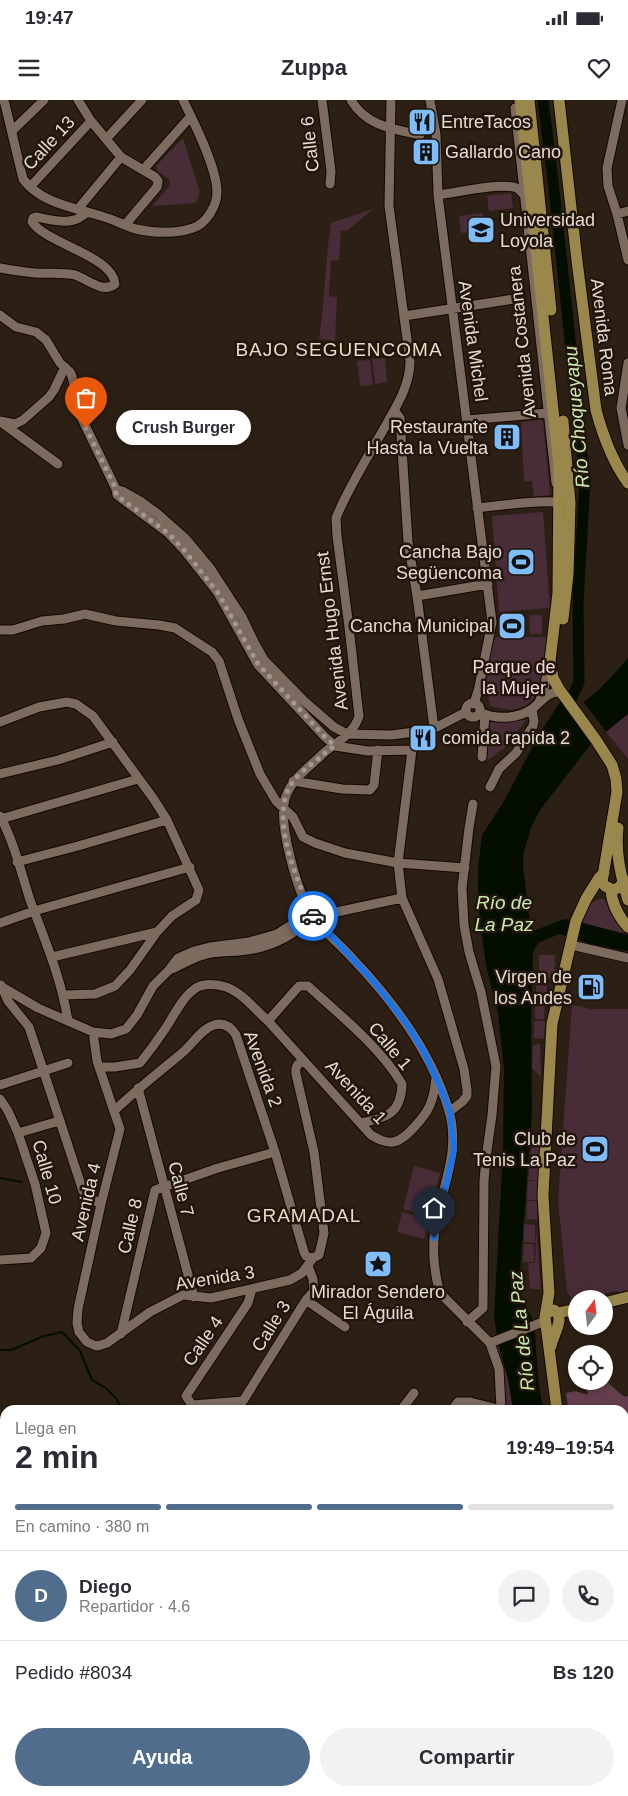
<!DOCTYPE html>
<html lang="es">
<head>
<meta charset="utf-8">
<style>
  body { margin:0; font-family:Helvetica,sans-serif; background:#f2f2f3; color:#2b2b33; height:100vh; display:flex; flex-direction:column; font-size:19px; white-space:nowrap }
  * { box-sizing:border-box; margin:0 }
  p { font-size:16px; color:#7c7c81 }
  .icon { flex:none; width:28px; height:28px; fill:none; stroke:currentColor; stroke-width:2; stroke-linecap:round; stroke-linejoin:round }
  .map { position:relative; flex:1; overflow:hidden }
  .drawer { position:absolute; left:0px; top:1305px; width:629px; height:391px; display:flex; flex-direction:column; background:#fff; border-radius:15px 15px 0 0; box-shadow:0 2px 8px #0003 }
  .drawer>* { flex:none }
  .needle { width:32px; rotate:15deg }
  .tools { position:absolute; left:568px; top:1190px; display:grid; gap:10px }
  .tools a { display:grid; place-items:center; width:45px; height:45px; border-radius:50%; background:#fff; box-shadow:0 2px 8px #0003; font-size:25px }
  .pin { position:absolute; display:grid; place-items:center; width:42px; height:42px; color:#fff; margin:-51px -21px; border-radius:50% 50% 50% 0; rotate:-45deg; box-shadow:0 0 5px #0007 }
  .pin .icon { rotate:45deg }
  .courier { position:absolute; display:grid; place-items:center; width:50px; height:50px; margin:-25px; border:4px solid #1a73e8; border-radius:50%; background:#fff; color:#222; box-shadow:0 1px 6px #0007 }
  .bubble { position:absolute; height:35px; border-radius:18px; background:#fff; box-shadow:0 2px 8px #0003; font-size:16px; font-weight:700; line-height:35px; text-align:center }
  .overview em { font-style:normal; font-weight:700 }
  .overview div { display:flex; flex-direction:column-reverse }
  .overview { display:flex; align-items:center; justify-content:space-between; height:85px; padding:0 15px }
  h1 { font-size:32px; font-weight:700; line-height:38px }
  .bar { display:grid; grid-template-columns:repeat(4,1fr); gap:8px 5px; align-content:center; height:60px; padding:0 15px }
  .bar i { height:6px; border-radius:4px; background:#e1e1e2 }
  .bar .on { background:#516d8d }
  .bar p { grid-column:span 4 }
  .line { display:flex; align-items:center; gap:12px; padding:0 15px; border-top:1px solid #e1e1e2 }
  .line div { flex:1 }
  .round { display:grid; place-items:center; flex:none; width:52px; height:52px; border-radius:26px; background:#f2f2f3 }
  .primary-button { display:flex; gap:10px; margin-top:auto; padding:10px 15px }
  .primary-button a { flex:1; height:58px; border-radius:30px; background:#516d8d; color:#fff; font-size:20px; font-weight:700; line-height:58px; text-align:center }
  .primary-button a+a { background:#f2f2f3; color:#2b2b33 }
  .status { display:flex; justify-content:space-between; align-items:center; height:35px; padding:0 25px; background:#fff; direction:ltr }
  .status svg { height:14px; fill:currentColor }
  header { display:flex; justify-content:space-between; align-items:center; height:65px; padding:0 15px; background:#fff; font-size:22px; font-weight:700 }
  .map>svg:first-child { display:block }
  .green { fill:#482c38 }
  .forest { fill:#643e4e }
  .water { fill:#030e00 }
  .pier { fill:#2c1f13 }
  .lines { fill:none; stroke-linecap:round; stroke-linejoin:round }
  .stream { stroke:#030e00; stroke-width:2 }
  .river { stroke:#030e00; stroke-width:11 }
  .minor-casing { stroke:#140801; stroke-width:11 }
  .major-casing { stroke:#140801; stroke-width:13 }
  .minor { stroke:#7c6b5e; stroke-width:9 }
  .major { stroke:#9a874b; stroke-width:11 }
  .done { stroke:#a49990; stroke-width:5; stroke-dasharray:0 9 }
  .route { stroke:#1a73e8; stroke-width:6 }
  .labels { text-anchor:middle; stroke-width:5; stroke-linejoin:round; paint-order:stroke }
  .poi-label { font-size:18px; fill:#e4dbd3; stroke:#22150a; text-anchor:end }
  .street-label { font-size:18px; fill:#e4dbd3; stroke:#22150a }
  .park-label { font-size:18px; fill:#f6d9e4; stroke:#22150a }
  .neighbourhood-label { font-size:19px; letter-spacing:1px; fill:#ebd8c9; stroke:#22150a }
  .water-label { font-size:19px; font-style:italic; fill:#caebae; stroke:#22150a }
</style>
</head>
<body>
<div class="status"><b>19:47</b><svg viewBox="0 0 49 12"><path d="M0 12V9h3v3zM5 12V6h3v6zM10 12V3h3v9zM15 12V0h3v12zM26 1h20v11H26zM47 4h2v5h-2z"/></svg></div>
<header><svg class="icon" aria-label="menu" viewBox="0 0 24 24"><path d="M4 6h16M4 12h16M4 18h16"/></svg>Zuppa<svg class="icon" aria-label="heart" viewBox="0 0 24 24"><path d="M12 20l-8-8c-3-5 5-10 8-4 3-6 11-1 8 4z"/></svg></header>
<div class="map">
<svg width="628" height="1696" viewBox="0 0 628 1696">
  <rect width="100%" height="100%" fill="#2c1f13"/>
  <path class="green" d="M183,38L200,92L196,103L152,106L168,88L170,82L169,79L157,71L156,66Z
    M511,93L513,108L489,111L487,96Z
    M373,109L348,130L341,131L339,160L331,161L329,196L337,197L335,241L319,239C325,201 325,162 331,123Z
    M483,113L485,130L461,133L459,116Z
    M385,258L387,282L375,284L372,259Z
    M370,260L373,285L360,286L357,261Z
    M541,320L543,321L550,394L549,395L534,397L532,381H524L521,322Z
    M543,412L550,508L499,512L492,416Z
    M529,515H542V534H530Z
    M525,516V532H498L499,519Z
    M496,537H547C544,562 547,604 514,609C507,611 498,607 491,606L484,584L493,543Z
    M628,614V659L606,632Z
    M526,620L506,647L485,662L486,622Z
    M599,799H604L615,820L624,833L581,823L589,804Z
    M539,855H555L554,878H539Z
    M536,880H547V898H536Z
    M535,901H545L544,919H535Z
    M572,905L592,909H628V1190L620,1192L617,1191L575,1199L571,1198L567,1192L558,1100Z
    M534,921H545L544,939L534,938Z
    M540,944L541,977L532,968L533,945Z
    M537,1041L540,1050L538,1081L528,1080L532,1042H537Z
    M414,1066L440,1073L429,1116L403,1109Z
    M528,1081H538L537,1100H527Z
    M527,1101H538L537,1120L527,1119Z
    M402,1112L429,1119L424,1139L397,1132Z
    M524,1124L535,1125V1143L524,1142Z
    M536,1125L541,1189H530L528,1163H535Z
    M524,1144H534V1162H523Z
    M498,1244L508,1279L513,1310H507L495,1246Z
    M138,1691H233L230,1696H134Z"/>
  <path class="forest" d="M604,1280C612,1285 617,1292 625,1297L628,1296V1359L624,1357V1310H580L579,1305L568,1308L566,1293L576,1291L584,1294H588L584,1281H604Z"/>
  <path class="water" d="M628,558V614L591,644L540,710L531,728L524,751L523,765L531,832L564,819L572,820L628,835V851L595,845L559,834L538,843L533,852L531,915L532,1013L520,1172L521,1196L532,1218L535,1233L538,1278L543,1310H513L508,1279L498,1244L494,1215L503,1053L504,969L498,913L486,866L478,806V769L482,735L503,703L541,631L561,601L569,612C593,598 610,579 628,558Z"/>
  <path class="pier" d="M561,598L570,609L583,601L606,632L591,644L559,599Z"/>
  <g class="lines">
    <path class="stream" d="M0,1078L22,1082
      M0,1250H11L44,1236L62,1232L80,1251L92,1280L107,1289L115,1297L123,1310"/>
    <path class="river" d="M543,0L553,80L585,380L578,504L579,583L565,610
      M293,1696L298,1691"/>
    <defs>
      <path id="minor" d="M4,0L23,79C41,104 77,108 104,117C115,120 125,126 136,129C153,133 176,134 193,128C206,124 217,106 217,92C217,68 194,22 183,0
        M78,0L91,21L121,57L155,77L158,81L157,87L125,125
        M322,0L331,71L330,84
        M351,0C366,26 393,29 420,35
        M391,0L389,106L410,261C410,285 397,305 386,325C369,355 349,386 336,418L337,436L349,527L359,616C354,633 339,641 326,651C322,654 319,658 315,661C303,672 290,682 285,699C278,725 298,796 314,818C325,833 341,845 353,859C394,902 432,953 449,1011C461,1053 441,1088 435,1129C432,1151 434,1172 440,1193L490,1243L499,1269L501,1308
        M430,0L436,34L438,95L492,522L479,587L474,604
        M622,0L607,68L608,86L617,114L628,160
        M515,8L556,383
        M12,31L44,0
        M107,38L142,0
        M143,70L191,16
        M30,87L91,21
        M438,95C461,92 491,84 514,87C518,88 521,91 523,94
        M78,109L121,57
        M617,114L628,111
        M0,168C11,170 24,172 35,173C48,174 63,172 75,175C87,179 103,194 115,184C113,156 47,144 32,122L33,118L36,117C54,120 73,127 87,112
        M0,215L16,227L36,232L46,240L60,263L70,272L72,276L82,319L116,389L117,395L168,433L184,450L218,493L258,565L324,636L335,646L368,651L412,650
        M404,216L514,199
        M628,263L621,308L628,345
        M395,311L400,318L408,442L417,496L434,628
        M467,320L547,313
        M0,321L15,324L23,320L49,297L54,290L65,267
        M2,323L58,364
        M116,389L122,391L140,401L158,414L185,438L210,468L242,517L254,542L264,560L304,601L334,627L347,634L391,635L431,630L466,612
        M477,408C495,406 551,398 564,404
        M417,496L488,484
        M0,530H13L42,521L64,519L85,514L116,521L159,525L175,528L212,552L219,561L238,619L260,674L276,701L293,717L303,737L315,743L345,753L398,763L465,768
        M539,602L544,589L549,564
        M466 610a7 7 0 1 1 14 0a7 7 0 1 1-14 0Z
        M480,612C496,620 517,619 532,609C541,602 549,589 562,593
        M0,622L39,607L67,602L76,604L93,616L153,698L167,720L199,790L196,800L172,816L157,832L130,870L115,886L95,894L64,895
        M417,632V636L412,650L398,763L402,798L438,879L464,969L467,990V996L462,1002L449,1012
        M482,657L485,614
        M0,674L58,660L113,642
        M293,681L342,689L370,690L374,685L378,650
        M490,687L499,669L516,653L533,626L534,621L532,609
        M0,716C14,742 21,772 30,800C45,841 61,877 68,921
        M1,719L138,679
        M17,762L78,746L167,720
        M0,823L34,811L190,767
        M571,845L628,858
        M52,857L157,832
        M172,869C185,863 197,855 211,853C225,851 239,852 253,849C276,845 296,833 313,817
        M1,885L8,901L29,927L83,1091L88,1097L101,1104
        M2,887L38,908L93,932L111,934L126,929L137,915L153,886L169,870L178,858L194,851L210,847L249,842L277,834L299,820L402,798
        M93,932L97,961L120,1029L101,1104L78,1209L77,1223L79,1232L87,1242L96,1246L101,1245L107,1243L150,1212L183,1195L211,1198L290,1180L302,1173L313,1158L319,1155L324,1133L314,1052L296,974C295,966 297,964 304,961
        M99,967H115L140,963C149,952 157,941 165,929C174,916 182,897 196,888C204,883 217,884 226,887C243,893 255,910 268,921
        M0,985L68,963
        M138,988L194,1197
        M0,999L8,1011L18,1033
        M115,1010C136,990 159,972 182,953C192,945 201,929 214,925C224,922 231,927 236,935L275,1052L304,1152L306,1156L313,1158
        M361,1023C387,1017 401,1014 402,984C381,948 339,914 308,886H299L268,921L371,1035C378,1039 385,1043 393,1042C405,1041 426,1015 430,1005C434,996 435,987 436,978
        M0,1160L31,1158L41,1148L46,1133L35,1084L18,1033L59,1021
        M306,1200L345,1227
        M467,1222L483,1208L484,1081L486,1058L492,1015L496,966L481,892L469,852L464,825L462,788L469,728L473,704
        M121,1234L155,1090L218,1068L275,1052
        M490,1243L545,1221
        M243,1301L306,1200L314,1191L313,1179L308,1166
        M192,1305L243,1301
        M193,1310L192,1305L186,1296L248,1203L252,1189
        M401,1310L414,1293
        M452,1310L458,1302H470L494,1308
        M624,1360L628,1363
        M238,1696L241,1691"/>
      <path id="major" d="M520,0L559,366L558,493L550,561L553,578L559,589L596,640L612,665L616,679L617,692L602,782L605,786L613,790L620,787L624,780
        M529,0L551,210
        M559,0L577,161L596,310C603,336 612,361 628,383
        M563,519L568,474L570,403L563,321
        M618,728C615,753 621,776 628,800
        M611,790C612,804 619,817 628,827
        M604,1203L628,1197
        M547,1213L554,1210C566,1217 553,1235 551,1246
        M558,1213L576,1209
        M557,1310L545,1217L549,1193L543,1095L552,924L576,821L586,799L599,778L604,773
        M363,1696L371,1691"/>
    </defs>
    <use href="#minor" class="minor-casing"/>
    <use href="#major" class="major-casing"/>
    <use href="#minor" class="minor"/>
    <use href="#major" class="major"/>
  </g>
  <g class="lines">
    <path class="done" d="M86,328L116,389V395L168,433L184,450L218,493L258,564L324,636L335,646C327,650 322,656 314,662C304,670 293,679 288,690C272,726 299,784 313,816"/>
    <path class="route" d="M313,816L374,882L406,923L424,952L442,991L450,1012L454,1050L434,1138"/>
  </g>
  <defs>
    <symbol id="restaurant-square" viewBox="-11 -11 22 22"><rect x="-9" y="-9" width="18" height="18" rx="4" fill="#7fbdfa" stroke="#22150a"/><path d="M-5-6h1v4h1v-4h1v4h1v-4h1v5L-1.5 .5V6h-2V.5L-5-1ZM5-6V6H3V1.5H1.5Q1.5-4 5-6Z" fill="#111"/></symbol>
    <symbol id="building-square" viewBox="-11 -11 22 22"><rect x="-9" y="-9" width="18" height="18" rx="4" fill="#7fbdfa" stroke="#22150a"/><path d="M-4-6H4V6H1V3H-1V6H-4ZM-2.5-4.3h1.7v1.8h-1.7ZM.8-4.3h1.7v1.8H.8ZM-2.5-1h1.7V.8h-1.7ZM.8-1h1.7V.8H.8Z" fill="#111"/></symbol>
    <symbol id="university-square" viewBox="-11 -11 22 22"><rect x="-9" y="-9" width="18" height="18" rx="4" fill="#7fbdfa" stroke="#22150a"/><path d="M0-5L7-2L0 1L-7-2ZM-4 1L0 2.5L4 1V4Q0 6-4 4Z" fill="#111"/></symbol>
    <symbol id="stadium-square" viewBox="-11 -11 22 22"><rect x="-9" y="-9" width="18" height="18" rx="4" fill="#7fbdfa" stroke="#22150a"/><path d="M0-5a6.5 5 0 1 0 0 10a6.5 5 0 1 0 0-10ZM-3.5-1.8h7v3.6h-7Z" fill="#111"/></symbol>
    <symbol id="fuel-square" viewBox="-11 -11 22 22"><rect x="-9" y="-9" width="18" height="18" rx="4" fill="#7fbdfa" stroke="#22150a"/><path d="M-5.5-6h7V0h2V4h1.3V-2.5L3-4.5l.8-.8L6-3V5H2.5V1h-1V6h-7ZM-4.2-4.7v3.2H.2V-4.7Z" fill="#111"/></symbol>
    <symbol id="sight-square" viewBox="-11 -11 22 22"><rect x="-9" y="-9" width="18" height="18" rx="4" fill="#7fbdfa" stroke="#22150a"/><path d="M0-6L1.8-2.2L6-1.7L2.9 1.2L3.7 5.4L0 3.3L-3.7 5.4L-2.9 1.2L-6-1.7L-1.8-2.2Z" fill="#111"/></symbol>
  </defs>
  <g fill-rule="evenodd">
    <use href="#restaurant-square" x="406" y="6" width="32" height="32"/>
    <use href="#building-square" x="410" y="36" width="32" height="32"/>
    <use href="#university-square" x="465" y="114" width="32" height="32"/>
    <use href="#building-square" x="491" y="321" width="32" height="32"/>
    <use href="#stadium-square" x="505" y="446" width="32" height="32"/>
    <use href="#stadium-square" x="496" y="510" width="32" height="32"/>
    <use href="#restaurant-square" x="407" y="622" width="32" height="32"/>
    <use href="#fuel-square" x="575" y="871" width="32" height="32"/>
    <use href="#stadium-square" x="579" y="1033" width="32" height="32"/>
    <use href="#sight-square" x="362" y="1148" width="32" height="32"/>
  </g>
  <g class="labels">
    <g class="poi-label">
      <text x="441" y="28" text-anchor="start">EntreTacos</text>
      <text x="445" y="58" text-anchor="start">Gallardo Cano</text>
      <text x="500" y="126" text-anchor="start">Universidad<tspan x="500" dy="21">Loyola</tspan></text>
      <text x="488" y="333">Restaurante<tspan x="488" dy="21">Hasta la Vuelta</tspan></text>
      <text x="502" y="458">Cancha Bajo<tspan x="502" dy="21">Següencoma</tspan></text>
      <text x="493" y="532">Cancha Municipal</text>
      <text x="442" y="644" text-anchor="start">comida rapida 2</text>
      <text x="572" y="883">Virgen de<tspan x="572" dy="21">los Andes</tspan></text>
      <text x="576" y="1045">Club de<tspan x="576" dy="21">Tenis La Paz</tspan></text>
      <text x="378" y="1198" text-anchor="middle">Mirador Sendero<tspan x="378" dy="21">El Águila</tspan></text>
    </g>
    <g class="street-label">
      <text transform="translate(49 43) rotate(-47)" y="6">Calle 13</text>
      <text transform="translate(310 44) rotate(-96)" y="6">Calle 6</text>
      <text transform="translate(604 237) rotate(83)" y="6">Avenida Roma</text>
      <text transform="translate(473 241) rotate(82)" y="6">Avenida Michel</text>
      <text transform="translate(522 242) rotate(-96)" y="6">Avenida Costanera</text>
      <text transform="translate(332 531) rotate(-97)" y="6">Avenida Hugo Ernst</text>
      <text transform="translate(390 946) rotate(50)" y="6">Calle 1</text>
      <text transform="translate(263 969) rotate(70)" y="6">Avenida 2</text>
      <text transform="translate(356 992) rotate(47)" y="6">Avenida 1</text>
      <text transform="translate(47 1072) rotate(74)" y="6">Calle 10</text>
      <text transform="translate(181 1089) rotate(75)" y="6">Calle 7</text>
      <text transform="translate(86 1102) rotate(-77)" y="6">Avenida 4</text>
      <text transform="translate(130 1126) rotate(-77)" y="6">Calle 8</text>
      <text transform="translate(215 1178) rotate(-9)" y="6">Avenida 3</text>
      <text transform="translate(271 1226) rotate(-58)" y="6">Calle 3</text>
      <text transform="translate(203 1241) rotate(-56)" y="6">Calle 4</text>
    </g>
    <g class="park-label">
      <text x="514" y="573">Parque de<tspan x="514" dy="21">la Mujer</tspan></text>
    </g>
    <g class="neighbourhood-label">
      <text x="339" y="256">BAJO SEGUENCOMA</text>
      <text x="304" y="1122">GRAMADAL</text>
    </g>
    <g class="water-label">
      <text transform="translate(576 317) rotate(-95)" y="7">Río Choqueyapu</text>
      <text x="504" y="809">Río de<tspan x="504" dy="22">La Paz</tspan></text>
      <text transform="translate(521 1231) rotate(-96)" y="7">Río de La Paz</text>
    </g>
  </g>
</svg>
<div class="tools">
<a><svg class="needle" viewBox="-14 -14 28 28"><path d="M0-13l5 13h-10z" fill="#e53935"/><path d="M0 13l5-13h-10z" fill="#7c7c81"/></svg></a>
<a><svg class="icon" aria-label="locate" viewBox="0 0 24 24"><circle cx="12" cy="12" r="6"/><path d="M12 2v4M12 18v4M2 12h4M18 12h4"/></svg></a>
</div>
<div class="pin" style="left:86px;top:328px;background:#ea580c"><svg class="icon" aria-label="bag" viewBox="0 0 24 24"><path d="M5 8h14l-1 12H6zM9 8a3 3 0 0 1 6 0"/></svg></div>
<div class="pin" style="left:434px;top:1138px;background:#1f2937"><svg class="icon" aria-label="home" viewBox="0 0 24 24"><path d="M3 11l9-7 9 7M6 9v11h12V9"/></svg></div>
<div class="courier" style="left:313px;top:816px"><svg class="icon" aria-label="car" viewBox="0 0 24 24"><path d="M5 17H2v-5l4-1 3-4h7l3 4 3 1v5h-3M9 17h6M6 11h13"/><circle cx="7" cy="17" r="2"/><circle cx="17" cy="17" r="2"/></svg></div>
<div class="bubble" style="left:116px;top:310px;width:135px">Crush Burger</div>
<section class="drawer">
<div class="overview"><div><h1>2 min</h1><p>Llega en</p></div><em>19:49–19:54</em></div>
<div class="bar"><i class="on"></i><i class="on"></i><i class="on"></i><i></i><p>En camino · 380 m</p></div>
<div class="line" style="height:90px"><b class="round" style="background:#516d8d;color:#fff">D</b><div><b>Diego</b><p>Repartidor · 4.6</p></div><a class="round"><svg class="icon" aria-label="chat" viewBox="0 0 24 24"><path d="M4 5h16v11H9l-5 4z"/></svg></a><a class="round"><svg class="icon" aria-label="phone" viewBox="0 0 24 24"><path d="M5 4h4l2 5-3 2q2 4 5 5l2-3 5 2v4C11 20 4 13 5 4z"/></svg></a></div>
<div class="line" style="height:65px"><div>Pedido #8034</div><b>Bs 120</b></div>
<div class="primary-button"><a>Ayuda</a><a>Compartir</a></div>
</section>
</div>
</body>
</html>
